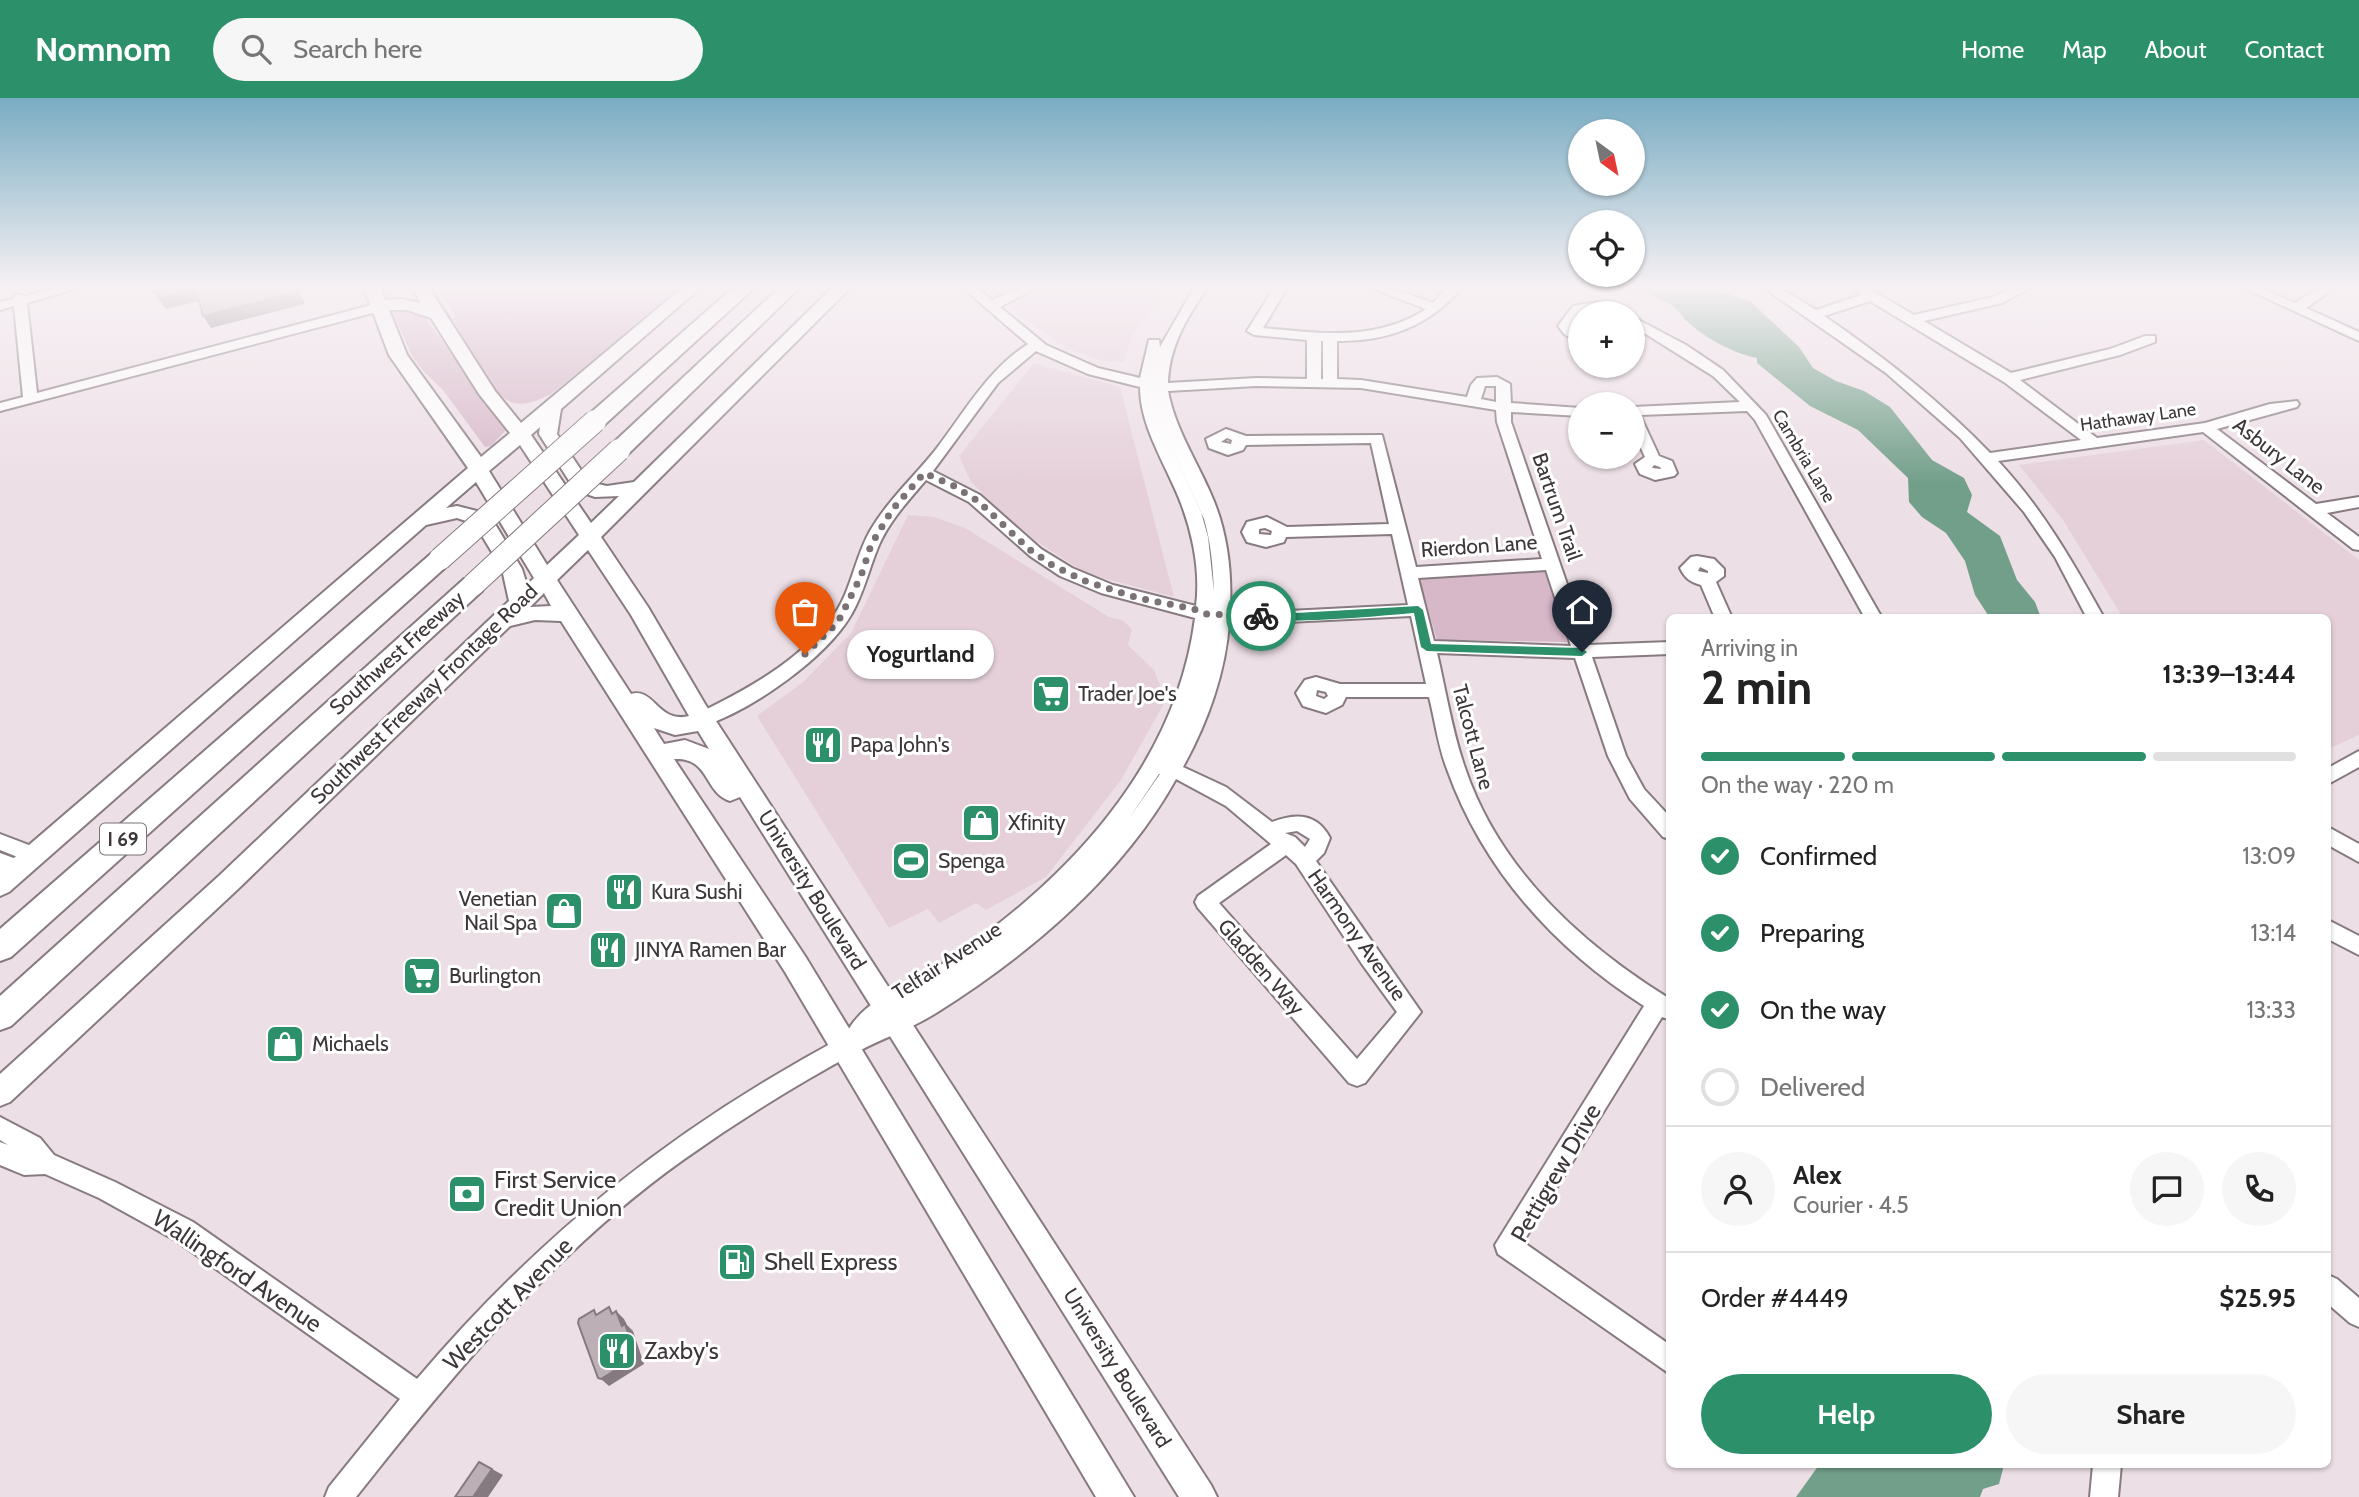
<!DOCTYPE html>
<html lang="en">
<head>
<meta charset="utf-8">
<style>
  body { margin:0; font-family:Cabin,sans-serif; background:#f6f6f6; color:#222; height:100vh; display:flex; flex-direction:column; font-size:26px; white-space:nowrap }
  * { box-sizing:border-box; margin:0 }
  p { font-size:23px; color:#767676 }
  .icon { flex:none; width:38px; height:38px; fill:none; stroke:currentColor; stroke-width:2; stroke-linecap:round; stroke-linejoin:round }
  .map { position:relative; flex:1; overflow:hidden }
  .sheet { position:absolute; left:1666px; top:516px; width:665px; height:854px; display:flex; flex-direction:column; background:#fff; border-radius:10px; box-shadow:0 2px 5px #0004 }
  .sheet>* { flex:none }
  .needle { width:46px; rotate:147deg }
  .fabs { position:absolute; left:1568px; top:21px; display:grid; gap:14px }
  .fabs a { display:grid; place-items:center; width:77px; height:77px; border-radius:50%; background:#fff; box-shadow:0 2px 5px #0004; font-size:35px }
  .pin { position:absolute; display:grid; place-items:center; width:60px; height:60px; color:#fff; margin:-72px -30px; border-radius:50% 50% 50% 0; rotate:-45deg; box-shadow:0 0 7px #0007 }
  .pin .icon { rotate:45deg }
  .courier { position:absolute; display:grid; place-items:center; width:70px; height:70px; margin:-35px; border:5px solid #2c906b; border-radius:50%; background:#fff; color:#222; box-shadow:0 2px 9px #0007 }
  .bubble { position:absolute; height:49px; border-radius:24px; background:#fff; box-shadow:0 2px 5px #0004; font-size:23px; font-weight:700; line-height:49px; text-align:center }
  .summary em { font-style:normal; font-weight:700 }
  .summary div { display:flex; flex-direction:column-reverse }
  .summary { display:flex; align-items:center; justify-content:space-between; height:119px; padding:0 35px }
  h1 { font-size:46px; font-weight:700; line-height:52px }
  .bar { display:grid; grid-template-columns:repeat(4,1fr); gap:10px 7px; align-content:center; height:84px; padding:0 35px }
  .bar i { height:9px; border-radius:5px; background:#e0e0e0 }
  .bar .selected { background:#2c906b }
  .bar p { grid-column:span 4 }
  .line { display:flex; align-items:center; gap:18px; padding:0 35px; border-top:2px solid #e0e0e0 }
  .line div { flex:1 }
  .round { display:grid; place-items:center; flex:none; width:74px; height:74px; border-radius:37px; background:#f6f6f6 }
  ol { padding:0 35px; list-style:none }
  li { display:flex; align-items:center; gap:21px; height:77px }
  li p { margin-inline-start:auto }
  li .icon { padding:7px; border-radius:50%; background:#2c906b; color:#fff; stroke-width:4 }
  li:last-child { color:#767676 }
  li i { width:38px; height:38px; border:4px solid #e0e0e0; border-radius:50% }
  .action { display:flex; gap:14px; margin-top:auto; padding:14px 35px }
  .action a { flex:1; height:80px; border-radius:42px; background:#2c906b; color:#fff; font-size:28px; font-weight:700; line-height:80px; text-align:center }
  .action a+a { background:#f6f6f6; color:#222 }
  header { display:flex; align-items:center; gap:42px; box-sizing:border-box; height:98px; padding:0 35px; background:#2c906b; color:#fff }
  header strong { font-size:33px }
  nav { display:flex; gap:38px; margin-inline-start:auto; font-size:24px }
  .search { width:490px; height:63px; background:#f6f6f6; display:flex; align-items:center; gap:18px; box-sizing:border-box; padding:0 24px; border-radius:38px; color:#767676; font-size:26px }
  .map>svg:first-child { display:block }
  .built { fill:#e5d0da }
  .green { fill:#d7b8c8 }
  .water { fill:#729f8a }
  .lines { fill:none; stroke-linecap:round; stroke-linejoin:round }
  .minor-casing { stroke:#877b81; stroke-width:4 }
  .major-casing { stroke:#877b81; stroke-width:4 }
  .highway-casing { stroke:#877b81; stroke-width:4 }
  .minor { fill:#fff; fill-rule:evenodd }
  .major { fill:#fff; fill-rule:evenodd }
  .highway { fill:#fff; fill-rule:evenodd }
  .highway-bridge-casing { stroke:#877b81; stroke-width:24; stroke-linecap:butt }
  .highway-bridge { stroke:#fff; stroke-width:22 }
  .shaded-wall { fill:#847a7f }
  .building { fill:#bdafb6; stroke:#847a7f; stroke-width:2 }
  .route { fill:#2c906b }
  .done { stroke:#7b7276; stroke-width:7; stroke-dasharray:0 12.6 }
  .labels { text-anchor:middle; stroke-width:6; stroke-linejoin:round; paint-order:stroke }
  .far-street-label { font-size:18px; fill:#3d373a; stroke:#fff }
  .shield { fill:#fff; stroke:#777375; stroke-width:2 }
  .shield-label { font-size:19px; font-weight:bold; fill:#3d373a }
  .street-label { font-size:21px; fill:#3d373a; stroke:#fff }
  .poi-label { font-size:21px; fill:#3d373a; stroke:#fff; text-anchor:start }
  .near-street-label { font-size:24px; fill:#3d373a; stroke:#fff }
  .near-poi-label { font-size:24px; fill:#3d373a; stroke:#fff; text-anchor:start }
</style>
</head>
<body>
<header>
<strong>Nomnom</strong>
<div class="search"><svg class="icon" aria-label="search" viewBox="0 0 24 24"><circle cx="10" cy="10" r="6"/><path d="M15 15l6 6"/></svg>Search here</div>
<nav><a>Home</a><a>Map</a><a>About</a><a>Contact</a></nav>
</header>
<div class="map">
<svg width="2359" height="1399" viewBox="0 0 2359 1399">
  <rect width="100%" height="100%" fill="#eddfe6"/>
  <path class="built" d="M983,190H1167L1131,240L1124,264L1104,263L1065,250Z
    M1034,265L1120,289L1174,499L1085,475L1013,428L970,382L959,358Z
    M2204,342L2359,462V637L2328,651V520H2123L2063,422L2019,367Z
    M908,417L934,419L965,430L1109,519L1122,522L1132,531L1128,547L1154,572L1166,602L1121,682L1046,779L986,812L976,805L939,825L928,811L889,830L757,618L802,585L851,535Z"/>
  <path class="green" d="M427,190H434L453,221L455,218L437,190H683L551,296C539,302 522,310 509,303C489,293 465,246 453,226V222L449,225Z
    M390,208L421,214L507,331L491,348L485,349L443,292L423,273L412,258Z
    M1548,470L1567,544L1437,542L1417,477Z"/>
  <path class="water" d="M1628,190H1708L1750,203L1799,249L1813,270L1836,283L1864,293L1890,309L1932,362L1964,380L1972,397L1967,414L2000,438L2017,482L2035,504L2041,520H1990L1975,497L1965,463L1946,435L1922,419L1909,404L1908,380L1858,332L1810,308L1757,265V260C1735,256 1705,240 1689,225C1683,221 1680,213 1674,209C1661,199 1643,194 1628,190Z
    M1819,1367H2004L1999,1386L1983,1391L1980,1399H1796Z"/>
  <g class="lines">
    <defs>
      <path id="minor" d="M55,190H78L27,205L37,295L379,205L386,209L384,212L0,313V305L23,299L14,208L0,212V204L14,201L15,196L26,198Z
        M963,190H977L992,202L1019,190H1036L1000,209L1046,247L1098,270L1140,280L1149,242H1159L1160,249L1194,190H1207C1187,220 1169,248 1168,285L1256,280L1307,281V242L1254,237L1247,233L1274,190H1287L1263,230C1319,235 1376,244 1426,211L1371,190H1391L1433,205L1447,190H1461C1430,228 1386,244 1337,243V281L1361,282L1467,299L1471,287L1477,280L1497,279L1510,286L1511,305L1580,310V318L1511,314V324L1588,547L1670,544V556L1592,559L1626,658L1644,691L1670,719V741L1663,739L1630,701L1608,658L1575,560L1437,555C1446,593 1452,633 1465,670C1499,771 1581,846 1670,901V922L1662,919L1523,1144L1670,1247V1276L1498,1156L1495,1147L1644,908C1555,851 1483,772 1447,671C1438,648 1435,622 1429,599H1346L1342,607L1326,615L1303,608L1296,595L1305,582L1316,579L1340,586H1426L1411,518L1288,524H1229C1226,574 1207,626 1183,669L1226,689L1272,724C1296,715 1317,715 1330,740L1324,755L1316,763L1421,914L1365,985L1357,988L1349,985L1198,810L1195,804L1198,798L1271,746L1226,708L1176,681C1122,778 1029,857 936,915C911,931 883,940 857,954C797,986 738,1023 683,1062C554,1154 453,1276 356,1399H325L329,1389L400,1301L175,1142L99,1100L45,1076L24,1077L0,1067V1044L8,1047L0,1042V1019L40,1040L54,1057L115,1084L193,1124L417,1281C541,1135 676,1028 845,938C863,899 914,885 947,863C1067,783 1176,668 1195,520L1101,495L1060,478L1030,458L969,404L926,382C909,402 890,422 879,447C869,470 864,495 851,517C826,560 751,613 703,628L697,626L694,621L697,616C746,592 796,565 831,521C851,496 854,461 870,433C888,402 915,378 937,350C966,312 987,273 1028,246ZM1321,243H1323V281H1321ZM1036,253L1088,276L1140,289C1140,325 1161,359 1175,391C1191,426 1201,470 1196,508L1113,487L1072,470L1041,451L980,397L933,373L998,285ZM1256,288L1361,290L1496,312L1497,324L1542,461L1416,469L1382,337L1246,338L1226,331L1206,341L1209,350L1228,357L1243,352L1246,347L1371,345L1389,426L1287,429L1267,419L1247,424L1242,434L1247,444L1266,449L1284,444L1286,439L1392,436L1408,507L1288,513L1230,512C1232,472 1227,431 1210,394C1195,360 1175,330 1168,293ZM1485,288H1496V304L1481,301ZM1164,331L1204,421C1211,445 1213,469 1214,494L1208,439L1201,414ZM1227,340L1232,342L1231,346L1221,344ZM1265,430L1272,433L1271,437L1259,436V431ZM1546,472L1571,548L1434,543L1418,480ZM1317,592L1326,594L1328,598L1324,601L1316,598ZM1160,676L1128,722L1159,676ZM1297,733L1310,741L1305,749L1295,739L1285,735ZM1286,757L1296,766L1362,866L1397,914L1357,961L1219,805Z
        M1764,190H1780L1816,212L1861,197L1852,190H1868L1914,217L1993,199L2012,190H2030L2002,205L1924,223L2011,275L2110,251L2145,238H2155V244L2120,257L2020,282L2097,340L2205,325L2270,306L2297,303L2299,306L2297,309L2217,331L2316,406L2359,399V409L2327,415L2359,439V452L2353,451L2203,334L1998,363C2042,410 2073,464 2104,520H2087L2055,459L2024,414L1960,340L1886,275ZM1870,203L2004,284L2081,342L1990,355C1940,303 1884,259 1824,218Z
        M2244,190H2261L2295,205L2319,190H2334L2306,210L2359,234V243Z
        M1597,204L1624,215C1609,216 1597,212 1582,214L1572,228L1580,234V244L1565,237L1558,228L1573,208Z
        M1633,219L1686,247L1723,272L1766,317L1882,520H1865L1755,322L1747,313L1640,317L1659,358L1672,363L1677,375L1674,378L1655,382L1640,376L1635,366L1645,359L1633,333V309L1740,304L1713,278L1633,228ZM1654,367L1660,369L1661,371L1652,370Z
        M1697,458L1714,461L1724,471V478L1716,484L1732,520H1715L1701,487C1690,484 1685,480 1680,470L1691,459ZM1700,469L1708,473V475L1698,473Z
        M2359,653V669L2328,686V670Z
        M2328,729L2359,746V764L2328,747Z
        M0,736L42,752L45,758L42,764L35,766L0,752Z
        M0,755L27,765L30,771L27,777L20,779L0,772Z
        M2328,822L2359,838V857L2328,841Z
        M2328,1177L2337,1181L2359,1200V1229L2350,1225L2328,1206Z
        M2093,1367H2121L2118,1399H2090Z"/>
      <path id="major" d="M364,190H380L385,202L401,201L421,205L412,190H429L495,293L521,325L682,190H700L561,311L557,336L589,384L607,388L634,384L832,190H850L601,439L648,509L705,606L1211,1387L1217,1399H1179L740,699L730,703C704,695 710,659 674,661L805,858L1134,1399H1096L785,874L561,523L535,522L510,528L238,791L10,1004L0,1008V976L220,777L509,503L502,471L475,426L457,420L426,427L9,794L0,798V772L468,370L389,257ZM389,212H407L431,220L479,296L510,335L481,359L407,257ZM540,329L539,336L575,392L595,399L619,398L591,425L531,337ZM520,347L579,437L547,467L489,373ZM476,384L534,480L527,487L522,471L489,416L457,408L446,410ZM588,452L631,517L689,618C658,626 654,589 631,596L557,482ZM544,495L551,508L530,509ZM654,630L675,637L698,633L709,651L685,642L664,646Z"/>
      <path id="highway" d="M733,190H754L603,328H587L584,323L587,318Z
        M779,190H799L627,357H611L608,352L611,347Z
        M440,453L448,455L452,461L448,467L11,859L0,863V831L432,455Z
        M473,479L482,481L485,487L482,493L11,928L0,932V898L464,481Z"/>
    </defs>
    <use href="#minor" class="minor-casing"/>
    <use href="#major" class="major-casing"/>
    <use href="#highway" class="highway-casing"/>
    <use href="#minor" class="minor"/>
    <use href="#major" class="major"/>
    <use href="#highway" class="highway"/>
    <defs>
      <path id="highway-bridge" d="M440,461L595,323
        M473,487L619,352"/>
    </defs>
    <use href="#highway-bridge" class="highway-bridge-casing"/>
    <use href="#highway-bridge" class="highway-bridge"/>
  </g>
  <path class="shaded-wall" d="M296,190H298L299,193L305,206L211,230L203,218Z
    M196,191L204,202L166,211L153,194Z
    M616,1213L624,1221L627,1227L633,1233L644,1266L609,1288L601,1281Z
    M492,1371L503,1377L488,1399H473Z"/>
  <path class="building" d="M153,190H296L298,194L203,218L196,191L159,200L158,192L153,194Z
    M609,1209L612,1216L616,1213L622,1228L625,1226L636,1259L601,1281L598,1280L578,1225L579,1221L594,1212L596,1217Z
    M479,1364L492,1371L473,1399H455Z"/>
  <linearGradient id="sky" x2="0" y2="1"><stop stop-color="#79acc2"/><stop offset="0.49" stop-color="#f7f1f4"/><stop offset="1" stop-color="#f7f1f4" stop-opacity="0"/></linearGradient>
  <rect width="2359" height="386" fill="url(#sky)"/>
  <path class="route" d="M1418,508L1423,512L1431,546L1582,550L1587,554L1582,558L1427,553L1421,549L1414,515C1388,517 1270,529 1256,518L1261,515H1296Z"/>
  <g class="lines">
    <path class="done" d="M805,556L838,524L861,478L871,447L892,412L924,375L954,388L978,403L1029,451L1052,467L1085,483L1138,500L1194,511L1206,516L1261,518"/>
  </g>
  <defs>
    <symbol id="supermarket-square" viewBox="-11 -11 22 22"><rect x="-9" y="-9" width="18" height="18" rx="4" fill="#2c906b" stroke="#fff"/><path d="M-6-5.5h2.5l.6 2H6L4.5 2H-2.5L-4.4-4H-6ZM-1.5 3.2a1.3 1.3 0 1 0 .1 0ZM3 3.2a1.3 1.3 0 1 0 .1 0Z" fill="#fff"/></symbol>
    <symbol id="restaurant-square" viewBox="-11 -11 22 22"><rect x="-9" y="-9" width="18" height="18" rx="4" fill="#2c906b" stroke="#fff"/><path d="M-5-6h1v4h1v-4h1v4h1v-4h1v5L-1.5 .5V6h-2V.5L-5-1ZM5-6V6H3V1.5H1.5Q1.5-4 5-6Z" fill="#fff"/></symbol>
    <symbol id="shop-square" viewBox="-11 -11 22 22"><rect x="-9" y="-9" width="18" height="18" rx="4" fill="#2c906b" stroke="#fff"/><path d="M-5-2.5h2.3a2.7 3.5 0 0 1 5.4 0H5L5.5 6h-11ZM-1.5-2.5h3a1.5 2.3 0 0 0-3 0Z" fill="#fff"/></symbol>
    <symbol id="stadium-square" viewBox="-11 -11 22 22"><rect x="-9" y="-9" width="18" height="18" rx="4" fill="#2c906b" stroke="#fff"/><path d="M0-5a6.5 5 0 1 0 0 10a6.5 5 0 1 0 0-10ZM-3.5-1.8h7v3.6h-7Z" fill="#fff"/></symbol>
    <symbol id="bank-square" viewBox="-11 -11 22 22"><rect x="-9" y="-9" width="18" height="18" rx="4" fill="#2c906b" stroke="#fff"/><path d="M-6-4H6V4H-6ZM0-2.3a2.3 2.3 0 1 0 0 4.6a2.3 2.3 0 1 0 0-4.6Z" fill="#fff"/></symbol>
    <symbol id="fuel-square" viewBox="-11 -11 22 22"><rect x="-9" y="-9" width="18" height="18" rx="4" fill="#2c906b" stroke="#fff"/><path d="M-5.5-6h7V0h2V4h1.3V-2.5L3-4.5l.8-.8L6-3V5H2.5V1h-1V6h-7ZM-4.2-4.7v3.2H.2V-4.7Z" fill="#fff"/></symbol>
  </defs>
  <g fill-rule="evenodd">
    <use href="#supermarket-square" x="1029" y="574" width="44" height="44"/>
    <use href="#restaurant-square" x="801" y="625" width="44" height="44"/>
    <use href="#shop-square" x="959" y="703" width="44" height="44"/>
    <use href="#stadium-square" x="889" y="741" width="44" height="44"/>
    <use href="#restaurant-square" x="602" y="772" width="44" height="44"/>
    <use href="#shop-square" x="542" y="791" width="44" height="44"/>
    <use href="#restaurant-square" x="586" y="830" width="44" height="44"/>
    <use href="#supermarket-square" x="400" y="856" width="44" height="44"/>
    <use href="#shop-square" x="263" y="924" width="44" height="44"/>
    <use href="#bank-square" x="445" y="1074" width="44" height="44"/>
    <use href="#fuel-square" x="715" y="1142" width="44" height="44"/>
    <use href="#restaurant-square" x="595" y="1231" width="44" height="44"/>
  </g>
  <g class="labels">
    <g class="far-street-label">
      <text transform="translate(2138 319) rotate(-8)" y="6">Hathaway Lane</text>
      <text transform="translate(1804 358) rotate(59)" y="6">Cambria Lane</text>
    </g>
    <rect class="shield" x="100" y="725.5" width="46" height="31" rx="5"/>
    <g class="shield-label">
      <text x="123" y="748">I 69</text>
    </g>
    <g class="street-label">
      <text transform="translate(2279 358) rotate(38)" y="7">Asbury Lane</text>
      <text transform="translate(1557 409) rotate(71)" y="7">Bartrum Trail</text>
      <text transform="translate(1479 448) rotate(-4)" y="7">Rierdon Lane</text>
      <text transform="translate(397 555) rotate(-42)" y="7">Southwest Freeway</text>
      <text transform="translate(424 596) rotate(-44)" y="7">Southwest Freeway Frontage Road</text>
      <text transform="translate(1473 639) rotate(75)" y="7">Talcott Lane</text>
      <text transform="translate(812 792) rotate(58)" y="7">University Boulevard</text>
      <text transform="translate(1357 837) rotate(55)" y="7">Harmony Avenue</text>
      <text transform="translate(947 863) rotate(-33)" y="7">Telfair Avenue</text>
      <text transform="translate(1261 869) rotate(49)" y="7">Gladden Way</text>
      <text transform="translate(1117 1270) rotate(58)" y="7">University Boulevard</text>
    </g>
    <g class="poi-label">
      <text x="1078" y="603">Trader Joe's</text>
      <text x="850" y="654">Papa John's</text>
      <text x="1008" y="732">Xfinity</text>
      <text x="938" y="770">Spenga</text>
      <text x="651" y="801">Kura Sushi</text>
      <text x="537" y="808" text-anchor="end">Venetian<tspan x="537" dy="24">Nail Spa</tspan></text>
      <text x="635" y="859">JINYA Ramen Bar</text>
      <text x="449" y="885">Burlington</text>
      <text x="312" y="953">Michaels</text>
    </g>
    <g class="near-street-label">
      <text transform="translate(1556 1075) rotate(-60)" y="8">Pettigrew Drive</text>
      <text transform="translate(237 1173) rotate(34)" y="8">Wallingford Avenue</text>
      <text transform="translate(508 1206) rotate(-46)" y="8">Westcott Avenue</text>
    </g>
    <g class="near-poi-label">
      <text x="494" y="1090">First Service<tspan x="494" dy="28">Credit Union</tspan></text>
      <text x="764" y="1172">Shell Express</text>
      <text x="644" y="1261">Zaxby's</text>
    </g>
  </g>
</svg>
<div class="fabs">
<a><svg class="needle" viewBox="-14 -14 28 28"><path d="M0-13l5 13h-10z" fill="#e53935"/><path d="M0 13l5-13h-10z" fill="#767676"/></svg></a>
<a><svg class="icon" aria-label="locate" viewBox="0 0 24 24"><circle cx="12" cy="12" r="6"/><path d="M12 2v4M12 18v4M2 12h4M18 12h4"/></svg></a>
<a>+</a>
<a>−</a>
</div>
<div class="pin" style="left:805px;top:556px;background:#ea580c"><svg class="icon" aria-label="bag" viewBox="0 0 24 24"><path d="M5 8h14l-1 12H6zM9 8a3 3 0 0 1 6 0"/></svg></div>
<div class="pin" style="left:1582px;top:554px;background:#1f2937"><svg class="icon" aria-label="home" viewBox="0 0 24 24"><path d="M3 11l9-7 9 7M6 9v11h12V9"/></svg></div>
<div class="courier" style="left:1261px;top:518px"><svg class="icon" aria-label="bike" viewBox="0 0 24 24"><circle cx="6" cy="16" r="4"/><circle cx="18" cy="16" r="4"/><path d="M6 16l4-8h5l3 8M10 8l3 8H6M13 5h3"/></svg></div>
<div class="bubble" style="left:847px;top:532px;width:147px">Yogurtland</div>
<section class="sheet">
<div class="summary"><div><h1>2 min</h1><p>Arriving in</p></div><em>13:39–13:44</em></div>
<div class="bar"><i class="selected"></i><i class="selected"></i><i class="selected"></i><i></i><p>On the way · 220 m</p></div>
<ol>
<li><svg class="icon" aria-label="check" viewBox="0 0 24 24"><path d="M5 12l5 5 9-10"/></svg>Confirmed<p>13:09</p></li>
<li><svg class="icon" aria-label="check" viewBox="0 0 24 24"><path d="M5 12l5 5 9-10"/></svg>Preparing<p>13:14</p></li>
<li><svg class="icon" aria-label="check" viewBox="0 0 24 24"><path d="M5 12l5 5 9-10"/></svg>On the way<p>13:33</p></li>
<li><i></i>Delivered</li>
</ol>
<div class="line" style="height:126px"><a class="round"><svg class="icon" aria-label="person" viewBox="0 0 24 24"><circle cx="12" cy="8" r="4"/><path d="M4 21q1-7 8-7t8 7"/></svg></a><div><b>Alex</b><p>Courier · 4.5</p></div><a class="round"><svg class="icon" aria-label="chat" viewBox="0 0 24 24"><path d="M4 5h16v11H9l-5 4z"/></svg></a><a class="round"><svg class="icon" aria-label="phone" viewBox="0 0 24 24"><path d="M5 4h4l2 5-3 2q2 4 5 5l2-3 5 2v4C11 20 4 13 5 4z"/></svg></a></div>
<div class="line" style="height:91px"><div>Order #4449</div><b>$25.95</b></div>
<div class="action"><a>Help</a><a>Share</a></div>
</section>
</div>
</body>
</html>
